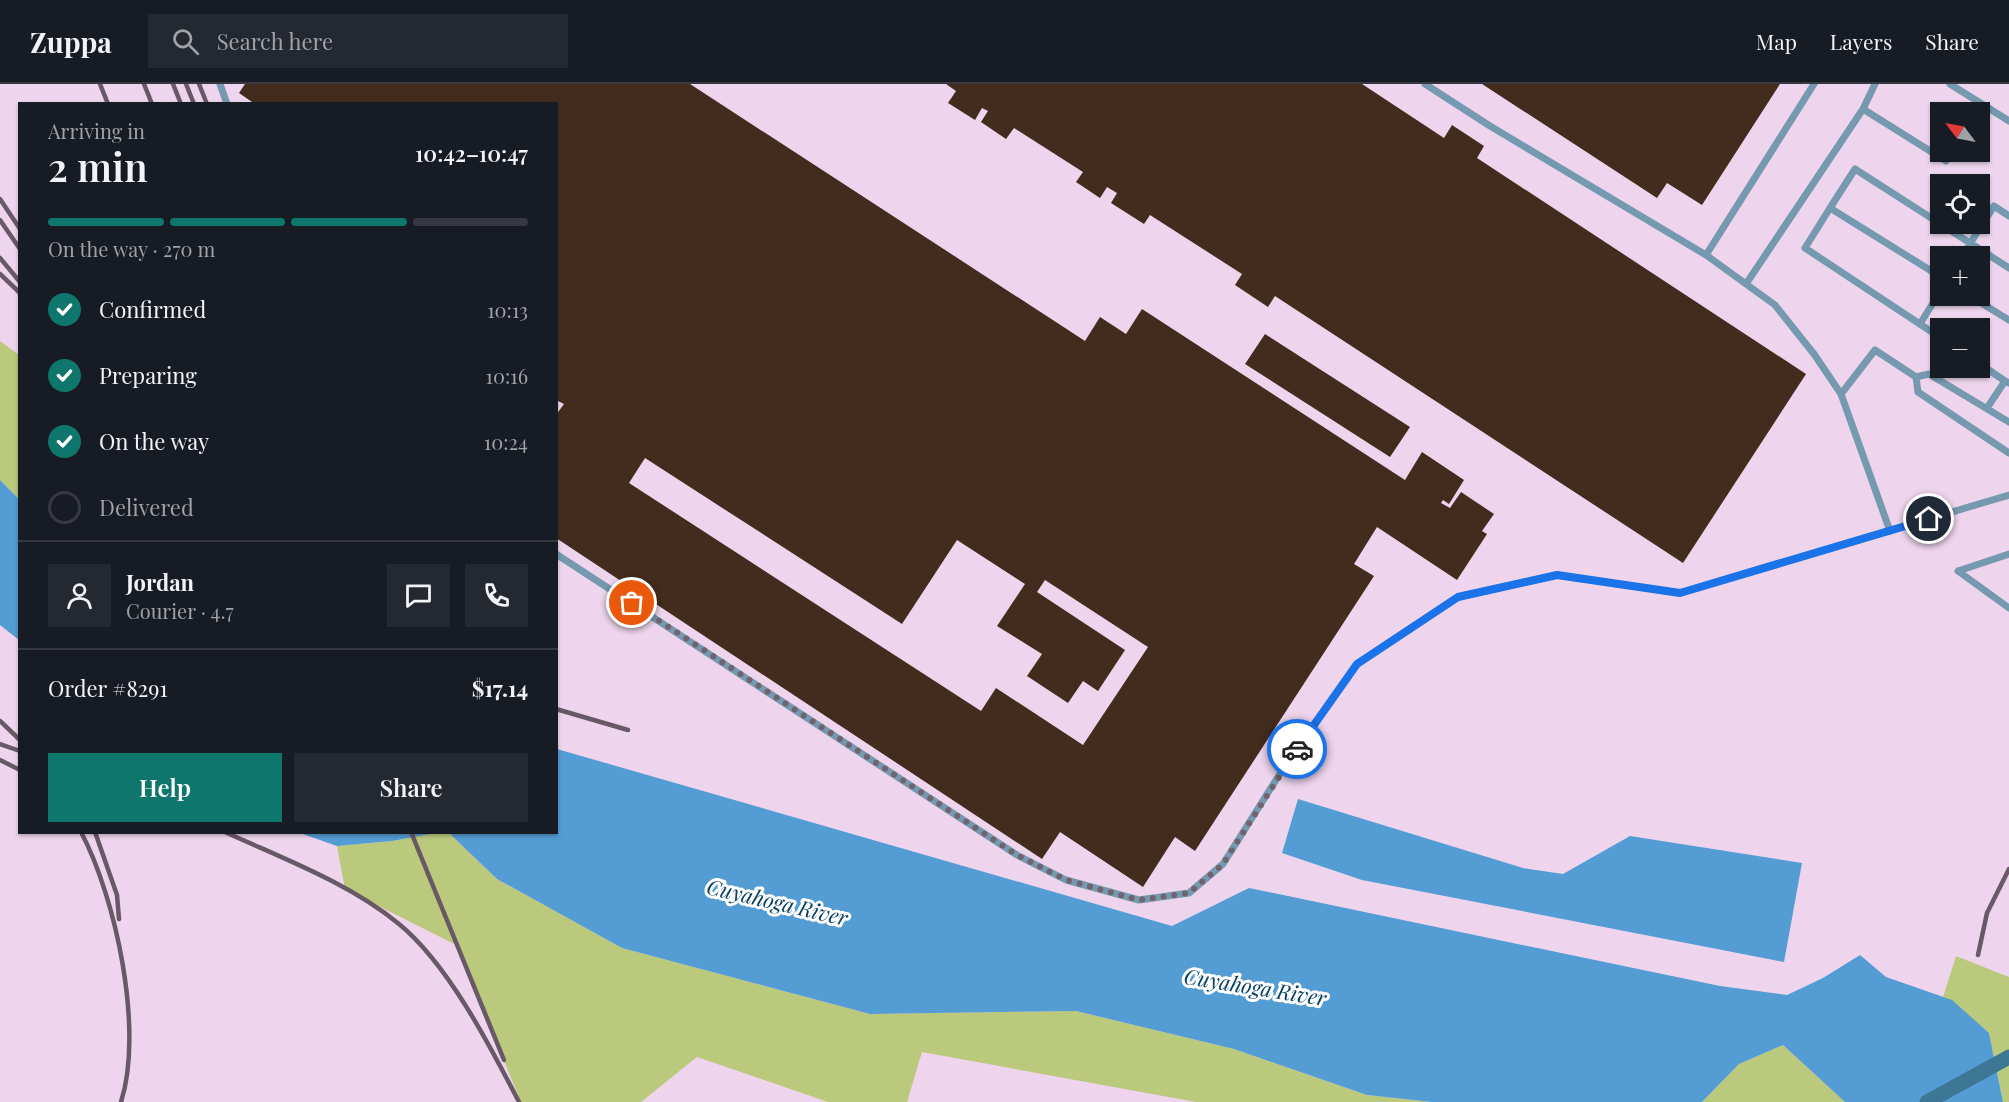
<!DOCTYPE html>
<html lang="en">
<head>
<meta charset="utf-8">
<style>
  body { margin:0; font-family:"Playfair Display",serif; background:#242831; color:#f1f3f6; height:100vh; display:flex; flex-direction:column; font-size:22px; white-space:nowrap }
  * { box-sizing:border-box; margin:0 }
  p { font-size:20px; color:#9ea1a6 }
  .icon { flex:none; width:33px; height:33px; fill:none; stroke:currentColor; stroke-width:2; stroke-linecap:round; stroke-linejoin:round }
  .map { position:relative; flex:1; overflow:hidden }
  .drawer { position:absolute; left:18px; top:18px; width:540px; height:732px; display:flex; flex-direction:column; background:#171b24; border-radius:0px; box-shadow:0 2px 4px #0004 }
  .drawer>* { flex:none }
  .needle { width:39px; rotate:302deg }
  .tools { position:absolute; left:1930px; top:18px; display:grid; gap:12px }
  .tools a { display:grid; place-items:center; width:60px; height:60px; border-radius:0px; background:#171b24; box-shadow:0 2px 4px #0004; font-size:30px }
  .pin { position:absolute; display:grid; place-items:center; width:51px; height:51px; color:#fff; margin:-26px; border:3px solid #fff; border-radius:50%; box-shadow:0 2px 6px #0007 }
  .courier { position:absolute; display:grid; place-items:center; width:60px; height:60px; margin:-30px; border:4px solid #1a73e8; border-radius:50%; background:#fff; color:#222; box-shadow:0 2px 8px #0007 }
  .head em { font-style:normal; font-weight:600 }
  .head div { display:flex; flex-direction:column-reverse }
  .head { display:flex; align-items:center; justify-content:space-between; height:102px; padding:0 30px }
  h1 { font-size:39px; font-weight:600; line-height:45px }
  .bar { display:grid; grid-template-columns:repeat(4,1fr); gap:9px 6px; align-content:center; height:72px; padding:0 30px }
  .bar i { height:8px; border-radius:4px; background:#363941 }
  .bar .current { background:#0f766e }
  .bar p { grid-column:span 4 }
  .line { display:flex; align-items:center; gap:15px; padding:0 30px; border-top:2px solid #363941 }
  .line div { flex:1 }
  .round { display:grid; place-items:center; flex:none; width:63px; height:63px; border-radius:0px; background:#242831 }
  ol { padding:0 30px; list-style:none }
  li { display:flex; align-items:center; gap:18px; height:66px }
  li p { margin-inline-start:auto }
  li .icon { padding:6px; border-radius:50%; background:#0f766e; color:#fff; stroke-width:4 }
  li:last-child { color:#9ea1a6 }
  li i { width:33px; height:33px; border:3px solid #363941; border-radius:50% }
  .action { display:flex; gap:12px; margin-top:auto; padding:12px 30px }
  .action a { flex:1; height:69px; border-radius:0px; background:#0f766e; color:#fff; font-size:24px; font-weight:600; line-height:69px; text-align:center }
  .action a+a { background:#242831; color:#f1f3f6 }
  header { display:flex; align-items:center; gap:36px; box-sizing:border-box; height:84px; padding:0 30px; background:#171b24; border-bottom:2px solid #363941 }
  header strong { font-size:28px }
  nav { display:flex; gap:33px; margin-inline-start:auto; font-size:21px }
  .search { width:420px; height:54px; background:#242831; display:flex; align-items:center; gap:15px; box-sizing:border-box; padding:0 21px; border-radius:0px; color:#9ea1a6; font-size:22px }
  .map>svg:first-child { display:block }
  .green { fill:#bbc97d }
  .water { fill:#539cd4 }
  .building { fill:#432c1e; fill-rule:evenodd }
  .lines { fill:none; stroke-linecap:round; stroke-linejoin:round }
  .service { stroke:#7599ae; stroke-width:7 }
  .secondary { stroke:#3e7795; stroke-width:15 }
  .rail { stroke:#675966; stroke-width:4.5 }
  .done { stroke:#716270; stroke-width:6; stroke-dasharray:0 10.8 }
  .route { stroke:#1a73e8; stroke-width:8 }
  .labels { text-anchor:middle; stroke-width:6; stroke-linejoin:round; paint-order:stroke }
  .water-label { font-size:21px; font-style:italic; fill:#054066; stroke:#fff }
</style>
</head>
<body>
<header>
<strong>Zuppa</strong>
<div class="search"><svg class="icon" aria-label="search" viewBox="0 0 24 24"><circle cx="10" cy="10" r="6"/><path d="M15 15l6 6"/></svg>Search here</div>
<nav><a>Map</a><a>Layers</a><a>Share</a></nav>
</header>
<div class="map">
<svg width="2009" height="1018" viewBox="0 0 2009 1018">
  <rect width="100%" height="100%" fill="#eed5ed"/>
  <path class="green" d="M0,257L19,271V415L0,396Z
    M436,749H449L497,795L622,864L870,930L1076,927L1234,965L1367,1011L1432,1018H1196L922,968L907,1018H828L697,973L641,1018H521L456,861L345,805L337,762L392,757Z
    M1956,872L2009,893V1018H2003L1989,949L1943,913Z
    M1783,961L1845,1018H1702L1739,980Z"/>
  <path class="water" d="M0,396L19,415V556L0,541Z
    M557,665L1172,842L1249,804L1720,902L1787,911L1823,894L1860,871L1886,893L1952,916L1989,949L2003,1018H1845L1783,961L1739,980L1702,1018H1432L1367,1011L1234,965L1076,927L870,930L622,864L497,795L449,749L556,748Z
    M1298,715L1523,784L1563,790L1630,752L1802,779L1784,878L1362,796L1282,769Z
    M300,749H436L392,757L337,762Z"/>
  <path class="building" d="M245,0H690L1085,257L1100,233L1126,250L1142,225L1405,396L1422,368L1464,396L1449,420L1443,416L1441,419L1450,424L1461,408L1494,430L1482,447L1487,450L1457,496L1377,443L1354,480L1374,492L1195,767L1175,753L1143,803L1060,748L1042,775L556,454V331L564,320L556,316V20H255L239,9ZM645,374L902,540L957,456L1025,500L997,542L1042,570L1027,592L1068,619L1083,597L1098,607L1125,566L1037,508L1045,496L1148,563L1083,661L996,604L981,627L629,399Z
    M946,0H1362L1444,54L1452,41L1484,62L1477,74L1806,290L1683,479L1275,212L1268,223L1235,201L1242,190L1150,131L1144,140L1111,119L1117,109L1107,103L1100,114L1076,98L1083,88L1014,44L1006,55L981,38L988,27L982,24L975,36L948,19L956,7Z
    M1482,0H1780L1702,121L1667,99L1657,114Z
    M1265,250L1410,343L1390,373L1245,280Z"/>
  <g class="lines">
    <path class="service" d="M220,0L227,20
      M1425,0L1490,42L1706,171L1814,0
      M1950,0L2009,37
      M1863,25L1946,77
      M1830,124L1805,164L1941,254
      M1706,171L1775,221L1814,270L1841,310
      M1962,172L1994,122L2009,132
      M1941,193L1830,124L1855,85L2009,184
      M1746,200L1863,25L1875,0
      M1970,212L2009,236
      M1920,240L1941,206
      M1980,280L2005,297
      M1916,293L1929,290L2009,338
      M1987,324L2005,297L2009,299
      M1890,447L1841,310L1875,266L1916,293L1918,308L2009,369
      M556,470L1017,771L1066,796L1139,816L1189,809L1223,780L1281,688L1357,580L1458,513L1557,491L1680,509L2009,411
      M1958,487L2009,524
      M1958,487L2009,470"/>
    <path class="secondary" d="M1927,1018L2009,973"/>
    <path class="rail" d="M100,0L108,20
      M144,0L152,20
      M173,0L181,20
      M186,0L194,20
      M199,0L207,20
      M0,115L20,145
      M0,136L20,165
      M0,174L20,198
      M0,190L20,209
      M556,625L628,646
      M0,637L20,656
      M0,660L20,667
      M0,676L20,686
      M81,748C116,814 144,946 121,1018
      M95,748L117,811L119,835
      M225,748C284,775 349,799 399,840C448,880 490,962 519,1018
      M411,748L504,976
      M1978,871L1987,829L2009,785"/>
  </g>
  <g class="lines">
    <path class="done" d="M632,519L1017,771L1066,796L1139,816L1189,809L1223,780L1297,665"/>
    <path class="route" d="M1297,665L1357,580L1458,513L1557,491L1680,509L1929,435"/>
  </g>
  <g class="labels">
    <g class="water-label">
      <text transform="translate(777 819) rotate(13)" y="7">Cuyahoga River</text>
      <text transform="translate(1255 904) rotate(9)" y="7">Cuyahoga River</text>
    </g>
  </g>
</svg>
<div class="tools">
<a><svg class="needle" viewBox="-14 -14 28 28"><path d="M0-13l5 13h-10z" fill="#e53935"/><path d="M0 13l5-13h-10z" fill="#9ea1a6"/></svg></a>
<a><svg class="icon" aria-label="locate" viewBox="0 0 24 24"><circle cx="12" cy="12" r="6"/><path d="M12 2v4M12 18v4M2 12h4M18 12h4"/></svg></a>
<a>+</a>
<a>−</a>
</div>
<div class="pin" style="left:632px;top:519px;background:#ea580c"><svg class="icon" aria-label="bag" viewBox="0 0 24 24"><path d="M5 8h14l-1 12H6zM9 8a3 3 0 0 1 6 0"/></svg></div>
<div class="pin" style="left:1929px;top:435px;background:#1f2937"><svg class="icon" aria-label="home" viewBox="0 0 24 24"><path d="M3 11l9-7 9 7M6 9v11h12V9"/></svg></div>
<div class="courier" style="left:1297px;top:665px"><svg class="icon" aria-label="car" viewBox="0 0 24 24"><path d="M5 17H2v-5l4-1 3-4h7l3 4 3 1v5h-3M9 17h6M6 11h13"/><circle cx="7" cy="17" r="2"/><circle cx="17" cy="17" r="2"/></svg></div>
<section class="drawer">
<div class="head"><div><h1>2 min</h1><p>Arriving in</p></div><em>10:42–10:47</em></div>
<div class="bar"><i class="current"></i><i class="current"></i><i class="current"></i><i></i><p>On the way · 270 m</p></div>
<ol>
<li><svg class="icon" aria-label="check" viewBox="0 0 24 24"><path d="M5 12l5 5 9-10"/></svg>Confirmed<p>10:13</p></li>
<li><svg class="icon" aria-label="check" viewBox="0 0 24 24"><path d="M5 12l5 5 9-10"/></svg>Preparing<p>10:16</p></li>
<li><svg class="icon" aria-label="check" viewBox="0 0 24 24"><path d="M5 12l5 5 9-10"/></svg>On the way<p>10:24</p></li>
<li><i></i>Delivered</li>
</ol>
<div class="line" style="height:108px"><a class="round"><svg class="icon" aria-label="person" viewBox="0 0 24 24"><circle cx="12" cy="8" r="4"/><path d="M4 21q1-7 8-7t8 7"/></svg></a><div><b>Jordan</b><p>Courier · 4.7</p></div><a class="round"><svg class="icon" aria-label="chat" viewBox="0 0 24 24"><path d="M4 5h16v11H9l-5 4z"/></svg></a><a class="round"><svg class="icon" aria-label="phone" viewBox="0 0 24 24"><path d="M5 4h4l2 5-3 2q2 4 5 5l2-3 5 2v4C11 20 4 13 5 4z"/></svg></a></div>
<div class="line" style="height:78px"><div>Order #8291</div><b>$17.14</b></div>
<div class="action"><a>Help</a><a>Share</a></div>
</section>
</div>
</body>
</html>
